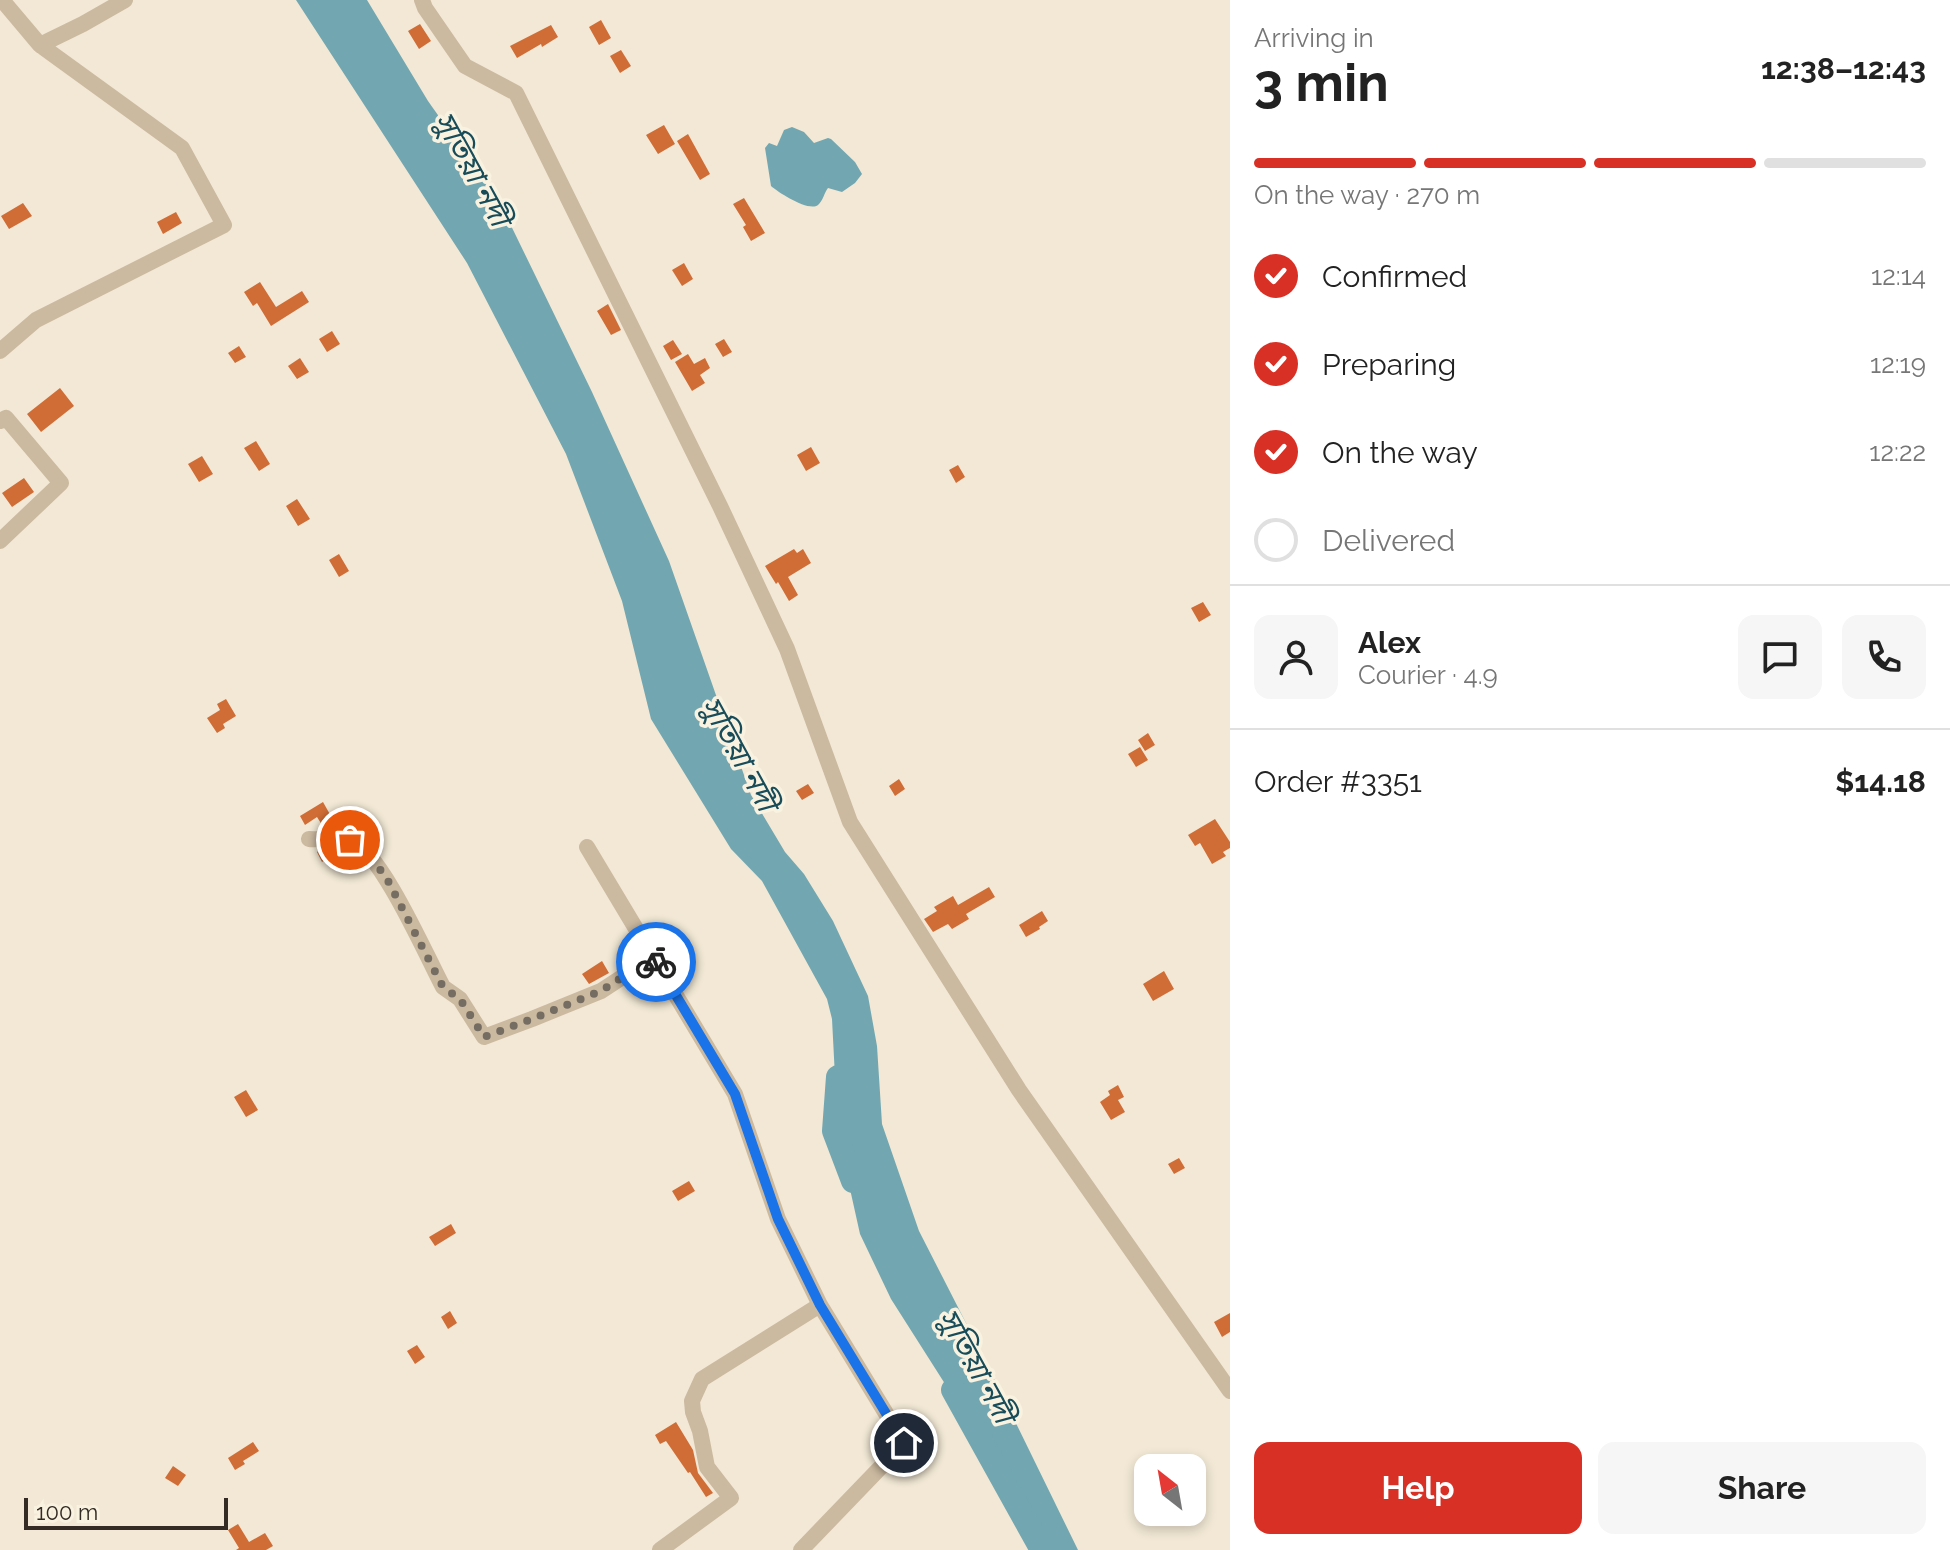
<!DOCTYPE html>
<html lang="en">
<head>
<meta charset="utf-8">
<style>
  body { margin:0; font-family:Raleway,"Noto Sans Bengali",sans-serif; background:#f6f6f6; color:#222; height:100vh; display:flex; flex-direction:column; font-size:30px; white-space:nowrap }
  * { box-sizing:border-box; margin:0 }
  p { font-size:26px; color:#767676 }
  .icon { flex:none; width:44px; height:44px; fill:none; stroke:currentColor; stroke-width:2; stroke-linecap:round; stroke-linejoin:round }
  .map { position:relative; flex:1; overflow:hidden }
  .details { display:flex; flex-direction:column; background:#fff; width:720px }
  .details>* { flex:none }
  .needle { width:52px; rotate:329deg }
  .controls { position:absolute; left:1134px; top:1454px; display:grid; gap:16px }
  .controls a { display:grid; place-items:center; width:72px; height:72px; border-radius:16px; background:#fff; box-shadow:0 4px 12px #0003; font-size:40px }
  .scale { position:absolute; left:24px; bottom:20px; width:204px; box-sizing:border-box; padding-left:8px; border:4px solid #342b24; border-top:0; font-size:22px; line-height:28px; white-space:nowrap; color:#342b24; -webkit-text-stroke:6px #faf2e1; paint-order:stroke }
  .pin { position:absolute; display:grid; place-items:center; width:68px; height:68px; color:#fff; margin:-34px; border:4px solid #fff; border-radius:50%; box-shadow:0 2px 8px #0007 }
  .courier { position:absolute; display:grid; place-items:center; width:80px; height:80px; margin:-40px; border:6px solid #1a73e8; border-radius:50%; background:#fff; color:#222; box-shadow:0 2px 10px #0007 }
  .headline em { font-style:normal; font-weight:700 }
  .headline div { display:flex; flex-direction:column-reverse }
  .headline { display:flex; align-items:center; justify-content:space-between; height:136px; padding:0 24px }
  h1 { font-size:52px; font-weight:700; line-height:60px }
  .bar { display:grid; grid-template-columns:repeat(4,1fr); gap:12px 8px; align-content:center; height:96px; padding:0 24px }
  .bar i { height:10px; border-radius:6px; background:#e0e0e0 }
  .bar .on { background:#d93025 }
  .bar p { grid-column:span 4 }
  .line { display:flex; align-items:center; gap:20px; padding:0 24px; border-top:2px solid #e0e0e0 }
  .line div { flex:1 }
  .round { display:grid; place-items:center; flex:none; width:84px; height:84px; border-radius:16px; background:#f6f6f6 }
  ol { padding:0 24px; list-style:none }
  li { display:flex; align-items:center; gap:24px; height:88px }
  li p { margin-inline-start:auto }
  li .icon { padding:8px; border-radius:50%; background:#d93025; color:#fff; stroke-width:4 }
  li:last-child { color:#767676 }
  li i { width:44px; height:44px; border:4px solid #e0e0e0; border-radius:50% }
  .button { display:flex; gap:16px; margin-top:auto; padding:16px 24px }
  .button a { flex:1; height:92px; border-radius:16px; background:#d93025; color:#fff; font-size:32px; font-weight:700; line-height:92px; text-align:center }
  .button a+a { background:#f6f6f6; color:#222 }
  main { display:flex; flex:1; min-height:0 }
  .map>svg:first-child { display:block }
  .water { fill:#72a7b1 }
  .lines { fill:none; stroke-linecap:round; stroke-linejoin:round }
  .river { stroke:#72a7b1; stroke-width:24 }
  .building { fill:#d06d36 }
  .minor { stroke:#cbb9a0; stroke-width:16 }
  .done { stroke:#766d62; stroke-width:8; stroke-dasharray:0 14.4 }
  .route { stroke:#1a73e8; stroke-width:10 }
  .labels { text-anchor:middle; stroke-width:7; stroke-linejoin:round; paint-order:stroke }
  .water-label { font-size:30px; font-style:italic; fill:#174c58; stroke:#faf2e1 }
</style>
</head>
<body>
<main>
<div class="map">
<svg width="1230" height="1550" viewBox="0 0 1230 1550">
  <rect width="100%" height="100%" fill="#f2e8d5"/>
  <path class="water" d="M296,0H367L428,101L500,203L592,392L669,561L751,795L785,852L804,874L833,921L868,996L877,1046L882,1124L919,1231L988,1366L1078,1550H1045L977,1428L961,1409L891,1299L860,1234L838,1135L832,1019L827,999L762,881L731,849L651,719L622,601L566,454L467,263Z
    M792,127L804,132L814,143L828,138L831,139L855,162L862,174L855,183L842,192L828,188C824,193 823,201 818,205C809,212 779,193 771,186L765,148L769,143L777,146L784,130Z"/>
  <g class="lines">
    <path class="river" d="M838,1077L834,1131L853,1181
      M953,1390L1042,1550"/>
  </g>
  <path class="building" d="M601,20L611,38L599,45L589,27Z
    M420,24L431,41L419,49L408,31Z
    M551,25L558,37L542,47L541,44L517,58L510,46Z
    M621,50L631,66L620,73L610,56Z
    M664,125L675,144L658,154L646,135Z
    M688,134L710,174L700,180L677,141Z
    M744,198L765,233L751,241L743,227L746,225L733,204Z
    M23,203L32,216L9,229L1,216Z
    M176,212L182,223L163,234L157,222Z
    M684,263L693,279L682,286L672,270Z
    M260,282L276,307L302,291L309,302L271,326L257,303L253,306L244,292Z
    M608,304L621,330L611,335L597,311Z
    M332,331L340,344L327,352L319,339Z
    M724,339L732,352L723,357L715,344Z
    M673,340L682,354L671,360L663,346Z
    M239,346L246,357L235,363L228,353Z
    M688,354L694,364L705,358L710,368L700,375L705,383L692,391L675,362Z
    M300,358L309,372L297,379L288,366Z
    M60,388L74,406L41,432L27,414Z
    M256,441L270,464L259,471L244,448Z
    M811,447L820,463L806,471L797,455Z
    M202,456L213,474L199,482L188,464Z
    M958,465L965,477L956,483L949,470Z
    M24,478L34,492L12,507L2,493Z
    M297,499L310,519L298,526L286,506Z
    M794,549L797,553L803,549L811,563L788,577L798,595L789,601L778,582L776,584L765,566Z
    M339,554L349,571L339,577L329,560Z
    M1203,602L1211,615L1199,622L1191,608Z
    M226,699L236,716L223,724L225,728L217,733L207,718L220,710L217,704Z
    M1148,733L1155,745L1145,751L1138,740Z
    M1140,747L1148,760L1136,767L1128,754Z
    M899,779L905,789L895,796L889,786Z
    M808,784L814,793L802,800L796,791Z
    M323,802L332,818L334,817L340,827L324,828L317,817L305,825L300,816Z
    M1215,819L1230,842V848L1223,852L1226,856L1212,864L1200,843L1195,846L1188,835Z
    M320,850H334L336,853L322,862L317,852Z
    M989,887L995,897L966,914L969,919L952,929L948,924L933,932L924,919L937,911L934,907L953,896L958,905Z
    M1042,911L1048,921L1039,927L1040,929L1026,937L1019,925Z
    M602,961L609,973L589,984L582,974Z
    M1164,971L1174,989L1153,1001L1143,984Z
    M1118,1085L1124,1097L1118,1100L1125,1112L1111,1120L1100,1102L1110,1095L1108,1091Z
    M246,1090L258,1110L246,1117L234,1097Z
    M1179,1158L1185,1168L1174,1174L1168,1164Z
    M689,1181L695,1191L678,1201L672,1191Z
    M451,1224L456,1233L435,1246L429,1237Z
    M450,1311L457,1323L448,1329L441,1317Z
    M1230,1313V1332L1222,1337L1214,1322Z
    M417,1345L425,1357L415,1364L407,1351Z
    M676,1422L693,1450L698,1473L713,1493L706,1497L690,1472L688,1473L666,1441L660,1444L655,1435Z
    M253,1442L259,1451L243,1461L245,1464L235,1470L228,1458Z
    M173,1466L186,1475L178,1486L165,1478Z
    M238,1524L249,1542L265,1533L273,1546L266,1550H236L239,1548L228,1530Z"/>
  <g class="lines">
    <path class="minor" d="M2,0L40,45L83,24L125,0
      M422,0L425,8L465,66L516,93L720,506L787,649L850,822L1019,1090L1230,1391
      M0,351L36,320L224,225L182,148L40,45
      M0,421L6,418L61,483L0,541
      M309,839C319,840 344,838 352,841C381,852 427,957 443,987L460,999L484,1037L532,1019L601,991L653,957
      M587,847L735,1094L778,1219L820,1305L702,1379L692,1401L693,1412L700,1431L707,1467L731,1498L660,1550
      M801,1550L904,1443L820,1305"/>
  </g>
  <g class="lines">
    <path class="done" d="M350,840L364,849L386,877L443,987L460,999L484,1037L532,1019L601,991L653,957L656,962"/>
    <path class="route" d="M656,962L735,1094L778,1219L820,1305L904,1443"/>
  </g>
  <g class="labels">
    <g class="water-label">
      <text transform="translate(472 169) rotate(61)" y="10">সুতিয়া নদী</text>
      <text transform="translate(739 754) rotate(61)" y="10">সুতিয়া নদী</text>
      <text transform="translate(976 1366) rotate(61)" y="10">সুতিয়া নদী</text>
    </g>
  </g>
</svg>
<div class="controls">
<a><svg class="needle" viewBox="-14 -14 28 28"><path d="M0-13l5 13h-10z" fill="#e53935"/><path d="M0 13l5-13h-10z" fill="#767676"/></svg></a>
</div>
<div class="scale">100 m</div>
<div class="pin" style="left:350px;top:840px;background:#ea580c"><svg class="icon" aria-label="bag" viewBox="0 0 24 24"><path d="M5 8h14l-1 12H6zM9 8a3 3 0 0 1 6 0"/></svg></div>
<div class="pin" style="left:904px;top:1443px;background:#1f2937"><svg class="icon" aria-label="home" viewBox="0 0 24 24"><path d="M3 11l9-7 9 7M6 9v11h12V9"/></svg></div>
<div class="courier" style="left:656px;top:962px"><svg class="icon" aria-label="bike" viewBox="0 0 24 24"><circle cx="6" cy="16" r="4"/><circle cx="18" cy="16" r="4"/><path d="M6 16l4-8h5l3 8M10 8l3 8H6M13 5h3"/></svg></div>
</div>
<section class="details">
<div class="headline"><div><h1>3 min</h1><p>Arriving in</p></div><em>12:38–12:43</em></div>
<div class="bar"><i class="on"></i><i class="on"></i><i class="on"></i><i></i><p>On the way · 270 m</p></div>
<ol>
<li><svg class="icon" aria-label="check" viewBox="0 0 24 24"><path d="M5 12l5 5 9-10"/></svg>Confirmed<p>12:14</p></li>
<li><svg class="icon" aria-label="check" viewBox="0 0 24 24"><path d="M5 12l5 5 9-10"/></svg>Preparing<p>12:19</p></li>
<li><svg class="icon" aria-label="check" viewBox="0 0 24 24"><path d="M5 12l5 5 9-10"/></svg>On the way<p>12:22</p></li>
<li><i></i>Delivered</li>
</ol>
<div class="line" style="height:144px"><a class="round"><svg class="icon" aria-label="person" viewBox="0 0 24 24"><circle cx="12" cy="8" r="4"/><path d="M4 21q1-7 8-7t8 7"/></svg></a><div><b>Alex</b><p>Courier · 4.9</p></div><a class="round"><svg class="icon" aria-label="chat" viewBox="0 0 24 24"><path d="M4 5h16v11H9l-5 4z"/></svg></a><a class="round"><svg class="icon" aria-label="phone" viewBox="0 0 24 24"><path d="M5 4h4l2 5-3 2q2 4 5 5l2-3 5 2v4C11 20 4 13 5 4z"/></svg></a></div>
<div class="line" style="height:104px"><div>Order #3351</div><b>$14.18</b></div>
<div class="button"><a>Help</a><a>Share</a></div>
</section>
</main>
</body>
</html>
